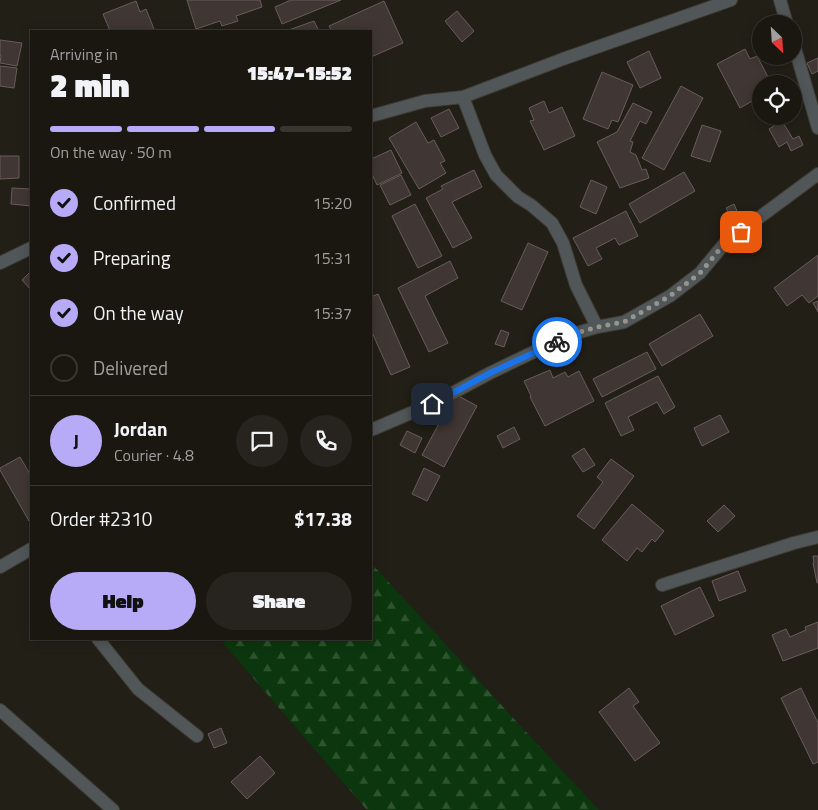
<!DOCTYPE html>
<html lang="en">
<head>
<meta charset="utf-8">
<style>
  body { margin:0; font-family:"Titillium Web",sans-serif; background:#27241f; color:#f1f3f6; height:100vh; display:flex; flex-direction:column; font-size:19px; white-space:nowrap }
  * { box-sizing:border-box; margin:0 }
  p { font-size:16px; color:#9f9f9f }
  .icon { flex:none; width:28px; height:28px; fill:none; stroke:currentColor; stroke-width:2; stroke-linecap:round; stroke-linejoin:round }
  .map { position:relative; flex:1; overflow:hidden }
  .drawer { position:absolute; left:30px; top:30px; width:342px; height:610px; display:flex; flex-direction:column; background:#1a1711; border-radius:0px; box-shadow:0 2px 12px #0003,0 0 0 1px #383631 }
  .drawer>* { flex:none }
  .needle { width:32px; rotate:155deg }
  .fabs { position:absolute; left:752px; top:15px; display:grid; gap:10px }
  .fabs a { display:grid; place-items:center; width:50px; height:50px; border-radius:50%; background:#1a1711; box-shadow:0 2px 12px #0003,0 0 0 1px #383631; font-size:25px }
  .pin { position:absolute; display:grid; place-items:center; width:42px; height:42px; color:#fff; margin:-21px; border-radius:10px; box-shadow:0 2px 8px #0006 }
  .courier { position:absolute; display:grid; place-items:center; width:50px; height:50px; margin:-25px; border:4px solid #1a73e8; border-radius:50%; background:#fff; color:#222; box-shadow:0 1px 6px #0007 }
  .head em { font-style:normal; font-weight:800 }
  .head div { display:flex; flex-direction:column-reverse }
  .head { display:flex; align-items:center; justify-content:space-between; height:85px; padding:0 20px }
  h1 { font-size:32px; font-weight:800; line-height:38px }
  .bar { display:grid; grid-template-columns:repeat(4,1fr); gap:8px 5px; align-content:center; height:60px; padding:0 20px }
  .bar i { height:6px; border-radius:4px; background:#383631 }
  .bar .active { background:#b7abf8 }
  .bar p { grid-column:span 4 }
  .line { display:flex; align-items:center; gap:12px; padding:0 20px; border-top:1px solid #383631 }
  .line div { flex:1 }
  .round { display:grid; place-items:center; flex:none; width:52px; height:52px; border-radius:26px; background:#27241f }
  ol { padding:0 20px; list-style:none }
  li { display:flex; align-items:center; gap:15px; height:55px }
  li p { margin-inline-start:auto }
  li .icon { padding:5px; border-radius:50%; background:#b7abf8; color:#111; stroke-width:4 }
  li:last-child { color:#9f9f9f }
  li i { width:28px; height:28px; border:2px solid #383631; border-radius:50% }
  .action { display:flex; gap:10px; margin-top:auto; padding:10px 20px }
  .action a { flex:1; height:58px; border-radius:30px; background:#b7abf8; color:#111; font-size:20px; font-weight:800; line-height:58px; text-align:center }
  .action a+a { background:#27241f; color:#f1f3f6 }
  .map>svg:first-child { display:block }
  .forest { fill:url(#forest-firs) }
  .building { fill:#403634; stroke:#695d5b }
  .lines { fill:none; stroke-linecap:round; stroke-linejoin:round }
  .street-casing { stroke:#3f3c34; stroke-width:14 }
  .street { stroke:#515658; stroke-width:12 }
  .done { stroke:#97948e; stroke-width:5; stroke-dasharray:0 9 }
  .route { stroke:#1a73e8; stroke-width:6 }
</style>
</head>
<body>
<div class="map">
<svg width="818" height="810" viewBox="0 0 818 810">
  <defs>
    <pattern id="forest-firs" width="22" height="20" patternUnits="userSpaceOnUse" patternTransform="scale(1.25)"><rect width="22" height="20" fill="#0c360d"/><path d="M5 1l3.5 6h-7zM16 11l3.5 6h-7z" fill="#2f522f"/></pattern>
  </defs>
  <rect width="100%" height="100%" fill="#221f17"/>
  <path class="forest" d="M371,563L528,734L599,810H367L223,643L230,639H371Z"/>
  <path class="building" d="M187,0H260L262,7L236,16L238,21L222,26L220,21L196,29Z
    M291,0H341L282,24L275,7Z
    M136,1L140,12L146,9L154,29L150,31H110L103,14Z
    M384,1L403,43L371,57V31H332L329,26Z
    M457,11L474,31L462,42L445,21Z
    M314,21L319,31H286Z
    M0,40L22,43L17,66L0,63L1,56L0,55Z
    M745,49L750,59L757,56L768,77L762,81L763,84H761V96L740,108L717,64Z
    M649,51L661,78L640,88L627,62Z
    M818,58V71L812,74L807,63Z
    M0,66L17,68L14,88L0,86Z
    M602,72L633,85L618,122L612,120L608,129L583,119Z
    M681,86L703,98L664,170L642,158Z
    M544,101L549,113L562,107L575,136L544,150L530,121L534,120L529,108Z
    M633,103L652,112L646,124L640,121L630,141L633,142L630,152L636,155L642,170L646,169L649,178L620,188L597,142L617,132Z
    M449,109L459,128L441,137L431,118Z
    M779,116H791L792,117L782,121Z
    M782,121L793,139L799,136L803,145L791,151L787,142L779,147L769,129Z
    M416,122L428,143L434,140L445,161L440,163L446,173L419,189L389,138Z
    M702,125L721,131L710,162L691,156Z
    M391,150L402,173L377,185L371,172V159Z
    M0,156H19V178L0,179Z
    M474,170L482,187L452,202L472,238L453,248L426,198L443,189L441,186Z
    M684,172L695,191L640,223L629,204Z
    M401,175L411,195L390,205L380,185Z
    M591,180L607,187L596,214L580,207Z
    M12,188L31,189V206L11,204Z
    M415,204L442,256L418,268L392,216Z
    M734,204L737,211L730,215L726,208Z
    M626,211L638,236L619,245L615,238L596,248L602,259L588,266L573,238Z
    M528,243L548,252L522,310L501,301Z
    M818,255V296L809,303L802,295L787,306L774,288Z
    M450,261L458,278L425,296L448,343L429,352L398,288Z
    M31,271V290L22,280Z
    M378,294L410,367L391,375L371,330V297Z
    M818,301V312L813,303Z
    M700,314L713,336L662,366L649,344Z
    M501,330L509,333L504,347L495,344Z
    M647,352L656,369L602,397L593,379Z
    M550,370L553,378L565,372L568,377L579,371L594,401L545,426L530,397L531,396L524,381Z
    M658,376L675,407L664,414L657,402L628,417L634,430L621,436L605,403Z
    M455,394L477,406L444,467L422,455Z
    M720,415L729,432L702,446L694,428Z
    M514,427L520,439L503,448L497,436Z
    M407,431L422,438L415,453L400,445Z
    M584,448L595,465L583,472L572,456Z
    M20,457L31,476V519L29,521L0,470V468Z
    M611,459L634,476L594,529L577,516L603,482L597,477Z
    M424,468L440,476L427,501L412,494Z
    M632,504L664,531L655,542L652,539L642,552L637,548L627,561L602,540Z
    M724,505L735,516L718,532L707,521Z
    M813,556H818V583H817L813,563H814Z
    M738,571L746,591L719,601L712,581Z
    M700,587L714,616L675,635L661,606Z
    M818,622V648L783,661L772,635L786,629L790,637L806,630L805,627Z
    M629,688L639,702L633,706L660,743L635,761L599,712Z
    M801,688L818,723V762L813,764L781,698Z
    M221,728L227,743L214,748L208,734Z
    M260,756L275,773L247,799L231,782Z"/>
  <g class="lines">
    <defs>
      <path id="street" d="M780,0L787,24
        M794,45L818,128
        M463,97L485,155L496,175L518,197L531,205L552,223L563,243L576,285L597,327
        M371,116L425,101L463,97L563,59L731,0
        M0,263L31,248
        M371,430L432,404L490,373L567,336L597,327L624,322L670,296L700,273L725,243L818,174
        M0,567L31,549
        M662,585L794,543L818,537
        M98,639L138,689L197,736
        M0,710L113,810"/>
    </defs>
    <use href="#street" class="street-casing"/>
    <use href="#street" class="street"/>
  </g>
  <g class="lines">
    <path class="done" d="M557,342L567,336L597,327L624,322L670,296L700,273L725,243L741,232"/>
    <path class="route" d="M432,404L490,373L557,342"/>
  </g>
</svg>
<div class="fabs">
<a><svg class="needle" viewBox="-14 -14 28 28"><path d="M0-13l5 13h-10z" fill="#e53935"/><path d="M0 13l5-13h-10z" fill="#9f9f9f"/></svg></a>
<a><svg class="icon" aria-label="locate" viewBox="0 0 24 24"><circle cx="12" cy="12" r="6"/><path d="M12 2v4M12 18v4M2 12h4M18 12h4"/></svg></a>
</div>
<div class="pin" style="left:741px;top:232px;background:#ea580c"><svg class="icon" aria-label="bag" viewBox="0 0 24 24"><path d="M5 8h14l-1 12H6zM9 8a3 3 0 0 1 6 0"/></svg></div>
<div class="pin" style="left:432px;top:404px;background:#1f2937"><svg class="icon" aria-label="home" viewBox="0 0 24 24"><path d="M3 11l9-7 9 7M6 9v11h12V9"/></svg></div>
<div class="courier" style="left:557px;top:342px"><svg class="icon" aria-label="bike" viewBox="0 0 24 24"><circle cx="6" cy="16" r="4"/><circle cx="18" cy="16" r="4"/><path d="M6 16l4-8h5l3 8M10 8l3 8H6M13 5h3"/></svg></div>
<section class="drawer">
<div class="head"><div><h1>2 min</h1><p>Arriving in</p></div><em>15:47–15:52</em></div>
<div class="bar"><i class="active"></i><i class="active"></i><i class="active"></i><i></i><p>On the way · 50 m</p></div>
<ol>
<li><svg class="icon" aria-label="check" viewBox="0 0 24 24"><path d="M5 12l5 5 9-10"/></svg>Confirmed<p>15:20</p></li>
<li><svg class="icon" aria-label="check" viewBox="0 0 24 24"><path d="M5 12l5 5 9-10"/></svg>Preparing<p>15:31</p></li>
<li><svg class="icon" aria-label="check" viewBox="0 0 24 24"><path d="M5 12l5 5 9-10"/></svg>On the way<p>15:37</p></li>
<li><i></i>Delivered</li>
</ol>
<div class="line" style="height:90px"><b class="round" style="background:#b7abf8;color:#111">J</b><div><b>Jordan</b><p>Courier · 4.8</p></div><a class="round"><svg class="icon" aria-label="chat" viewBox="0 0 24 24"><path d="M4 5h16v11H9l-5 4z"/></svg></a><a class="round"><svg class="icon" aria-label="phone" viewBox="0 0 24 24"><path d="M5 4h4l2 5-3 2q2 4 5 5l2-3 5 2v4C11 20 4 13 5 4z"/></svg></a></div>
<div class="line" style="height:65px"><div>Order #2310</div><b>$17.38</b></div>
<div class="action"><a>Help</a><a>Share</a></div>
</section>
</div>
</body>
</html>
